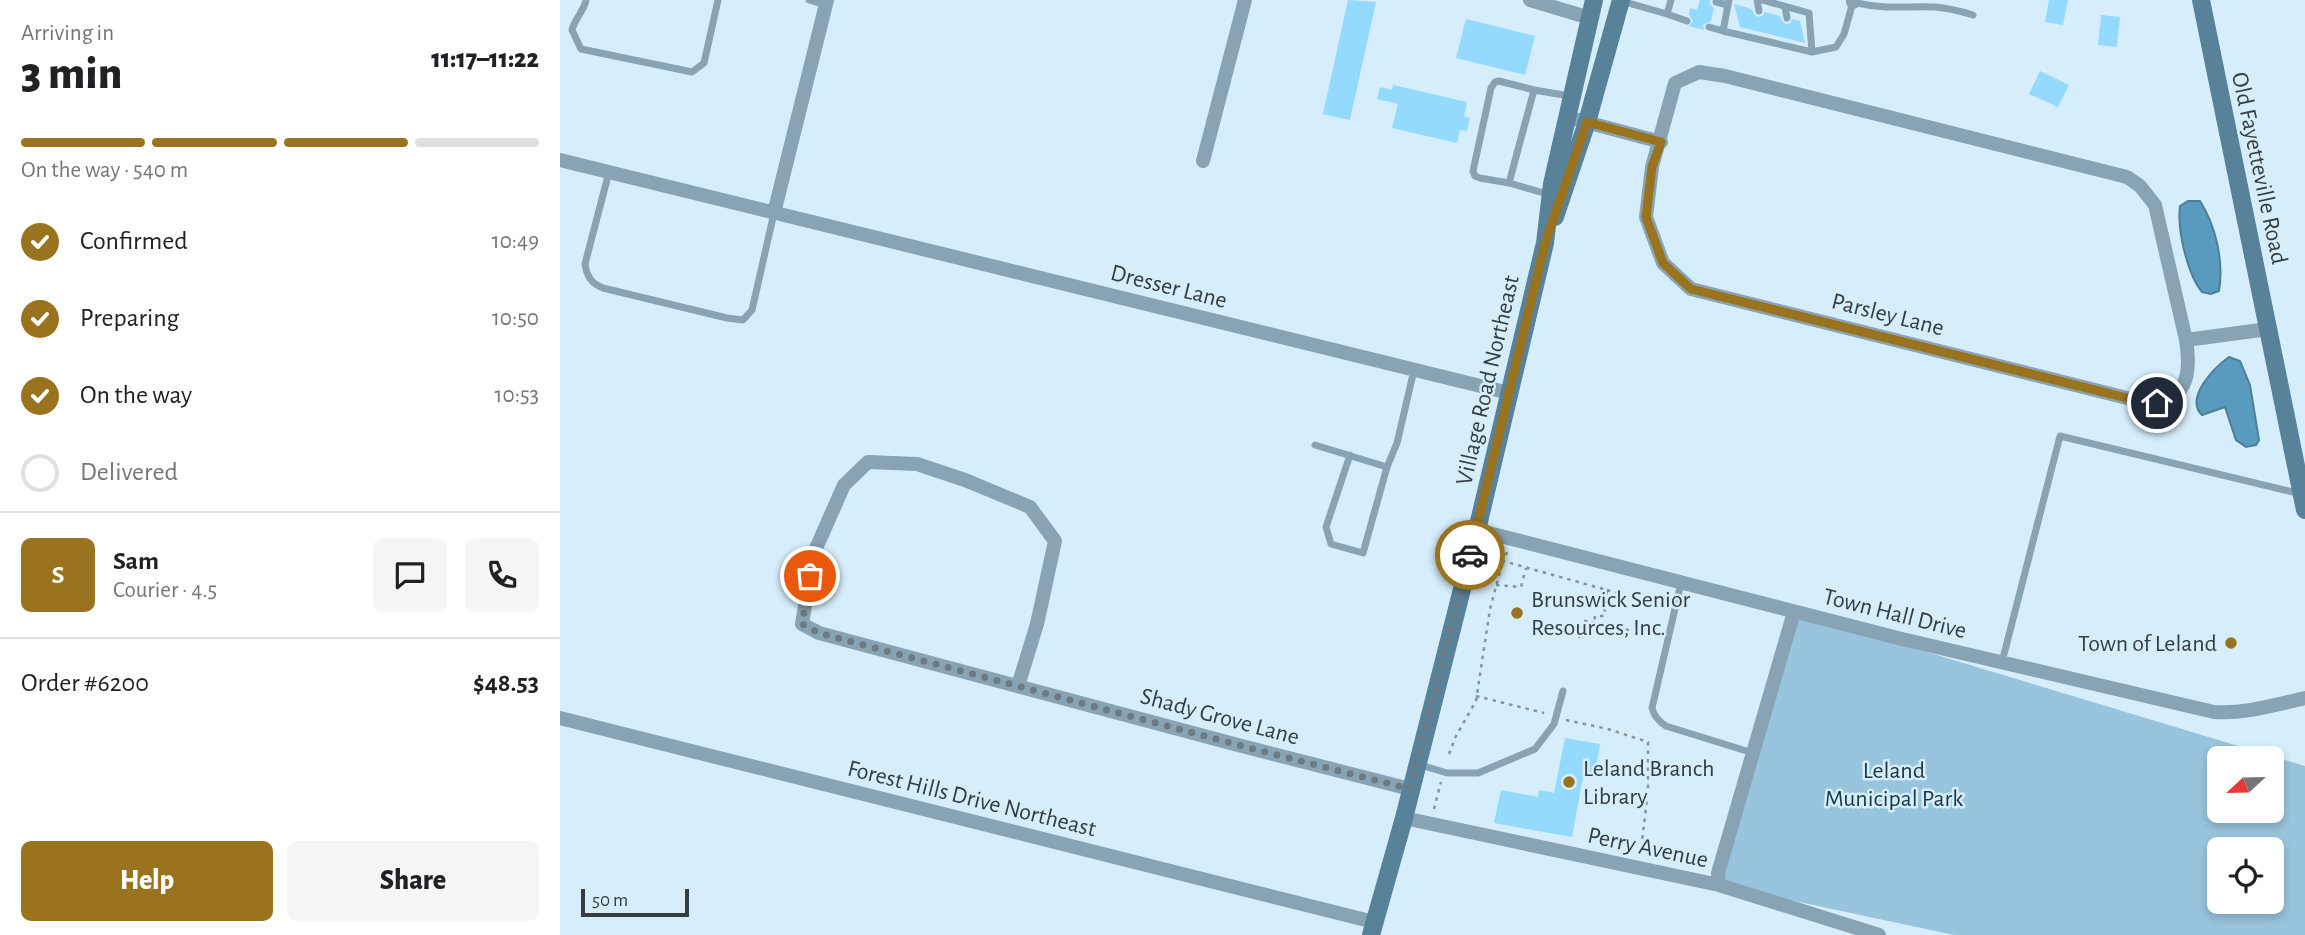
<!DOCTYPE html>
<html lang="en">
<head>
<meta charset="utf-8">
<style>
  body { margin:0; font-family:"Alegreya Sans",sans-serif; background:#f6f6f6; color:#202124; height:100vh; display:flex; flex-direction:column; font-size:26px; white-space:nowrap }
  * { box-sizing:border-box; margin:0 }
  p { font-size:23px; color:#757577 }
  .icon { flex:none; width:38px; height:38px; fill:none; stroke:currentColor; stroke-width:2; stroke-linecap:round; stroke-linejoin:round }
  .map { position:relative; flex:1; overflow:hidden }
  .drawer { display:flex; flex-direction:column; background:#fff; width:560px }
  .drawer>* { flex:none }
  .needle { width:46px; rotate:248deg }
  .controls { position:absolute; left:1647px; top:746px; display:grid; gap:14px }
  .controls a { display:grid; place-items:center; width:77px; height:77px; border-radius:10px; background:#fff; box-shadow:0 4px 10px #0003; font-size:35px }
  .scale { position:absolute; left:21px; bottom:18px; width:108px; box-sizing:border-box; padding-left:7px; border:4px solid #333d42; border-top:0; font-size:19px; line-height:24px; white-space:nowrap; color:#333d42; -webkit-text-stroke:5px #d6eefc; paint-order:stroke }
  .pin { position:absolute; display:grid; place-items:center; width:60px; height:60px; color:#fff; margin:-30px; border:4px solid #fff; border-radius:50%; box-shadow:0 2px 7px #0007 }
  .courier { position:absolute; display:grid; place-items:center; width:70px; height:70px; margin:-35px; border:5px solid #99731e; border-radius:50%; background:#fff; color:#222; box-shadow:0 2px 9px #0007 }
  .overview em { font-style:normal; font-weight:800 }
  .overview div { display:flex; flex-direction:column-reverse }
  .overview { display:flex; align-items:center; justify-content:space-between; height:119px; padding:0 21px }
  h1 { font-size:46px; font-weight:800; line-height:52px }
  .bar { display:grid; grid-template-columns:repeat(4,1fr); gap:10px 7px; align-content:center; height:84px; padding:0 21px }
  .bar i { height:9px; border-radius:5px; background:#e0e0e0 }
  .bar .selected { background:#99731e }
  .bar p { grid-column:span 4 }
  .line { display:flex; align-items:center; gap:18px; padding:0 21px; border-top:2px solid #e0e0e0 }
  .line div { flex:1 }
  .round { display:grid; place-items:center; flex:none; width:74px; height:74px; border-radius:10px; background:#f6f6f6 }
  ol { padding:0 21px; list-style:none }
  li { display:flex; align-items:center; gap:21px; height:77px }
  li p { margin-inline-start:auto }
  li .icon { padding:7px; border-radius:50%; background:#99731e; color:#fff; stroke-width:4 }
  li:last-child { color:#757577 }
  li i { width:38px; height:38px; border:4px solid #e0e0e0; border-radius:50% }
  .button { display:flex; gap:14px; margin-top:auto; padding:14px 21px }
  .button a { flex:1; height:80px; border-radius:10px; background:#99731e; color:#fff; font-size:28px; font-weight:800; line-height:80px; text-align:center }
  .button a+a { background:#f6f6f6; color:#202124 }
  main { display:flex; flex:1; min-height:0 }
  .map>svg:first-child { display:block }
  .green { fill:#98c4dd; fill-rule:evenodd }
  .water { fill:#589bbe; stroke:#4d7f99; stroke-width:2 }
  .building { fill:#94d9fe }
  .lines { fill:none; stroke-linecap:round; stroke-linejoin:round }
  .path { stroke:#84959e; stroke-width:2.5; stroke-dasharray:3.5 5; stroke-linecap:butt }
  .lane { stroke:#88a4b4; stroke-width:7 }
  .street { stroke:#88a4b4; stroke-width:14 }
  .secondary { stroke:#578299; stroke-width:18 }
  .done { stroke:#6c7b83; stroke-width:7; stroke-dasharray:0 12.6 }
  .route { stroke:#99731e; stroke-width:9 }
  .poi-dot { fill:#99731e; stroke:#d6eefc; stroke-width:2.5 }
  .labels { text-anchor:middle; stroke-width:5; stroke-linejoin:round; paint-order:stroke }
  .street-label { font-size:24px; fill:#333d42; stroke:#d6eefc }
  .poi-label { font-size:24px; fill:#333d42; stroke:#d6eefc; text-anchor:start }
  .park-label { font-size:24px; fill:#183747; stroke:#d6eefc }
</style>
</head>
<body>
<main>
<section class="drawer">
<div class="overview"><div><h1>3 min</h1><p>Arriving in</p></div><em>11:17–11:22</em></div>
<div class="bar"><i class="selected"></i><i class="selected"></i><i class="selected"></i><i></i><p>On the way · 540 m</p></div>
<ol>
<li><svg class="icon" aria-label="check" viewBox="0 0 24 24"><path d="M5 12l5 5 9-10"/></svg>Confirmed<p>10:49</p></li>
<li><svg class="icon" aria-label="check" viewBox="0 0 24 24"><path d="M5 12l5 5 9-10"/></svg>Preparing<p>10:50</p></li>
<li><svg class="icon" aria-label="check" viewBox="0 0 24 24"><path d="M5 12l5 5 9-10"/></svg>On the way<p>10:53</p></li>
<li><i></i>Delivered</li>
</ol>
<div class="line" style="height:126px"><b class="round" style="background:#99731e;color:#fff">S</b><div><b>Sam</b><p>Courier · 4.5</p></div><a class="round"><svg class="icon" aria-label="chat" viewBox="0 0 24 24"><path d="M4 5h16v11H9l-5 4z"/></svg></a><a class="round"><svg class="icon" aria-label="phone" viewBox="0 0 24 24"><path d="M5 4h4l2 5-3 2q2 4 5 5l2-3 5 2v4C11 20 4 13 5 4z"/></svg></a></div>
<div class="line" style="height:91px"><div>Order #6200</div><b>$48.53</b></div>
<div class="button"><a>Help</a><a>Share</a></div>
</section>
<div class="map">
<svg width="1745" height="935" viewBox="0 0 1745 935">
  <rect width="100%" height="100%" fill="#d6eefc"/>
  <path class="green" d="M1234,612L1745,766V935H1394L1159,885ZM1659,758H1712V810H1659ZM1659,849H1712V901H1659Z"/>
  <path class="water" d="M1628,201H1640C1656,226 1664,262 1659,291L1651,294L1642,292C1627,274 1617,229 1620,206Z
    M1669,357L1680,361L1690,385L1699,440L1696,445L1686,447L1676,440L1665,407L1642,415C1624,398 1655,367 1669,357Z"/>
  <path class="building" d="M788,0L816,2L790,120L763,114Z
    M1140,0H1150V4L1154,8L1151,21L1143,25L1144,30L1129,26L1133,21L1129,15L1130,8L1137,10Z
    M1489,0H1508L1503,25L1485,22Z
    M1174,4L1192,9L1194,14L1198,17L1202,16L1205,12L1220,16L1222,21L1226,24L1230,23L1233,19L1240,21L1245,43L1180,27Z
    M1541,15L1560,17L1557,47L1538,45Z
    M906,19L975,36L965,75L896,58Z
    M1480,71L1509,85L1498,107L1469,94Z
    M833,85L907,102L904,117L910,118L907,131L900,130L897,143L832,128L838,104L817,99L820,87L832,90Z
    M1005,738L1040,744L1035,774L1024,772L1012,837L934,823L941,790L978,797L979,790L994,793Z"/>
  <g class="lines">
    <path class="path" d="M947,552L943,561L1047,590L1044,616H1035L1034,623
      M936,585L961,587L966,568
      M1047,590L1089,603
      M1019,638L1025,621L1082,633
      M916,696L984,713
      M1006,720L1048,729L1088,742V790L1082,842L1100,853L1123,861
      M889,754L896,736L916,701L930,609L943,561L925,556
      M874,809L881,782"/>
    <path class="lane" d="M26,0C24,11 15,18 12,30L21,49L132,72L144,63L158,0
      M249,0L266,5
      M1169,0L1163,31L1252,52L1276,47L1284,34L1293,2C1325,10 1344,6 1375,7C1388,8 1400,11 1413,15
      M1197,0L1199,11
      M1202,0L1249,13L1252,52
      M1061,1L1107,14L1111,0
      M1156,2L1168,5
      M1225,7L1227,18
      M1107,14L1127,21
      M1149,27L1163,31
      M49,172L25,264C27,277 31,283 43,288L167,318L183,320L192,310L214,213
      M949,183L920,178L915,176L913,171L931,88L935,82L939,81L974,90
      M991,195L949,183L974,90L1010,96
      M755,445L827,467L837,443L854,370
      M790,455L766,527L771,544L803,553L827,467
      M1121,583L1092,708C1094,716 1098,721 1106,726L1193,753
      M1442,662L1500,436L1741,494
      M857,764L887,773H918L975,749L994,724L1003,691"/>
    <path class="street" d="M970,0L1030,18
      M1293,2V0
      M1007,117L1101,142
      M0,160L949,393
      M643,161L685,0
      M214,213L267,0
      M1626,340C1632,376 1626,405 1583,402L1131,289L1103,263L1086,217L1092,167L1115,83L1139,72L1165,76L1567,177L1580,186L1595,205L1626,340L1708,329
      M917,530L1342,639L1654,712C1685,714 1714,705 1745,698
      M458,686L477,624L495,541L470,507L405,480L357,464L308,462L284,485L254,553L242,624L259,633L678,745L850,789
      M0,718L814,922
      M844,818L1159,885L1319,935
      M1159,885L1158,873L1234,612"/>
    <path class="secondary" d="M1641,0L1745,510
      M995,217L1027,122L1061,0
      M811,935L844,818L917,530L985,243L992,184L1034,0"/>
  </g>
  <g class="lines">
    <path class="done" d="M250,576L242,624L259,633L678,745L850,789L910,555"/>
    <path class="route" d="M910,555L985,243L1027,122L1101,142L1092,167L1086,217L1103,263L1131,289L1583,402L1597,403"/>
  </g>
  <g class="poi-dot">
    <circle cx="957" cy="613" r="7"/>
    <circle cx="1671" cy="643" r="7"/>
    <circle cx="1009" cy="782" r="7"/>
  </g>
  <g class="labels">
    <g class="street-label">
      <text transform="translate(1700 168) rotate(78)" y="8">Old Fayetteville Road</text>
      <text transform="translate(609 286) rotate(14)" y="8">Dresser Lane</text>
      <text transform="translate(1328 314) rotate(14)" y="8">Parsley Lane</text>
      <text transform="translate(927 380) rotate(-77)" y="8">Village Road Northeast</text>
      <text transform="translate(1335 613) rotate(14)" y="8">Town Hall Drive</text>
      <text transform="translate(660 716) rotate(15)" y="8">Shady Grove Lane</text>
      <text transform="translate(412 798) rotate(14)" y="8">Forest Hills Drive Northeast</text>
      <text transform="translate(1088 847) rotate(12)" y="8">Perry Avenue</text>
    </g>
    <g class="poi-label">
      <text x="971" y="607">Brunswick Senior<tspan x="971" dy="28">Resources, Inc.</tspan></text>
      <text x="1657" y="651" text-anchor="end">Town of Leland</text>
      <text x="1023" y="776">Leland Branch<tspan x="1023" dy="28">Library</tspan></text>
    </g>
    <g class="park-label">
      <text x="1334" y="778">Leland<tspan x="1334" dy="28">Municipal Park</tspan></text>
    </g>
  </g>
</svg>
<div class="controls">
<a><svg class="needle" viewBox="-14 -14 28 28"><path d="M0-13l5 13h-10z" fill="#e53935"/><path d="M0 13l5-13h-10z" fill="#757577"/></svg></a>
<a><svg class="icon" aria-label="locate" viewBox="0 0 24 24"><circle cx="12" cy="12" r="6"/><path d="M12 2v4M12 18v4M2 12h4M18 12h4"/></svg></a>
</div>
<div class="scale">50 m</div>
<div class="pin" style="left:250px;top:576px;background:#ea580c"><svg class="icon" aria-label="bag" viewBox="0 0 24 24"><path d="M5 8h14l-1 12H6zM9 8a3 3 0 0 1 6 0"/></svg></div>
<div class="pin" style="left:1597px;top:403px;background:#1f2937"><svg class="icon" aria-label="home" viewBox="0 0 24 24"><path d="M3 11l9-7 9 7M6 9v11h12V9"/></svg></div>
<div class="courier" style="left:910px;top:555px"><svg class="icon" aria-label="car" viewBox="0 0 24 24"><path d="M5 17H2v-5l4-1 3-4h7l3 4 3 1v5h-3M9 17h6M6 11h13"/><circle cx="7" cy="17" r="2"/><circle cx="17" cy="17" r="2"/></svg></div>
</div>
</main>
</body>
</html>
